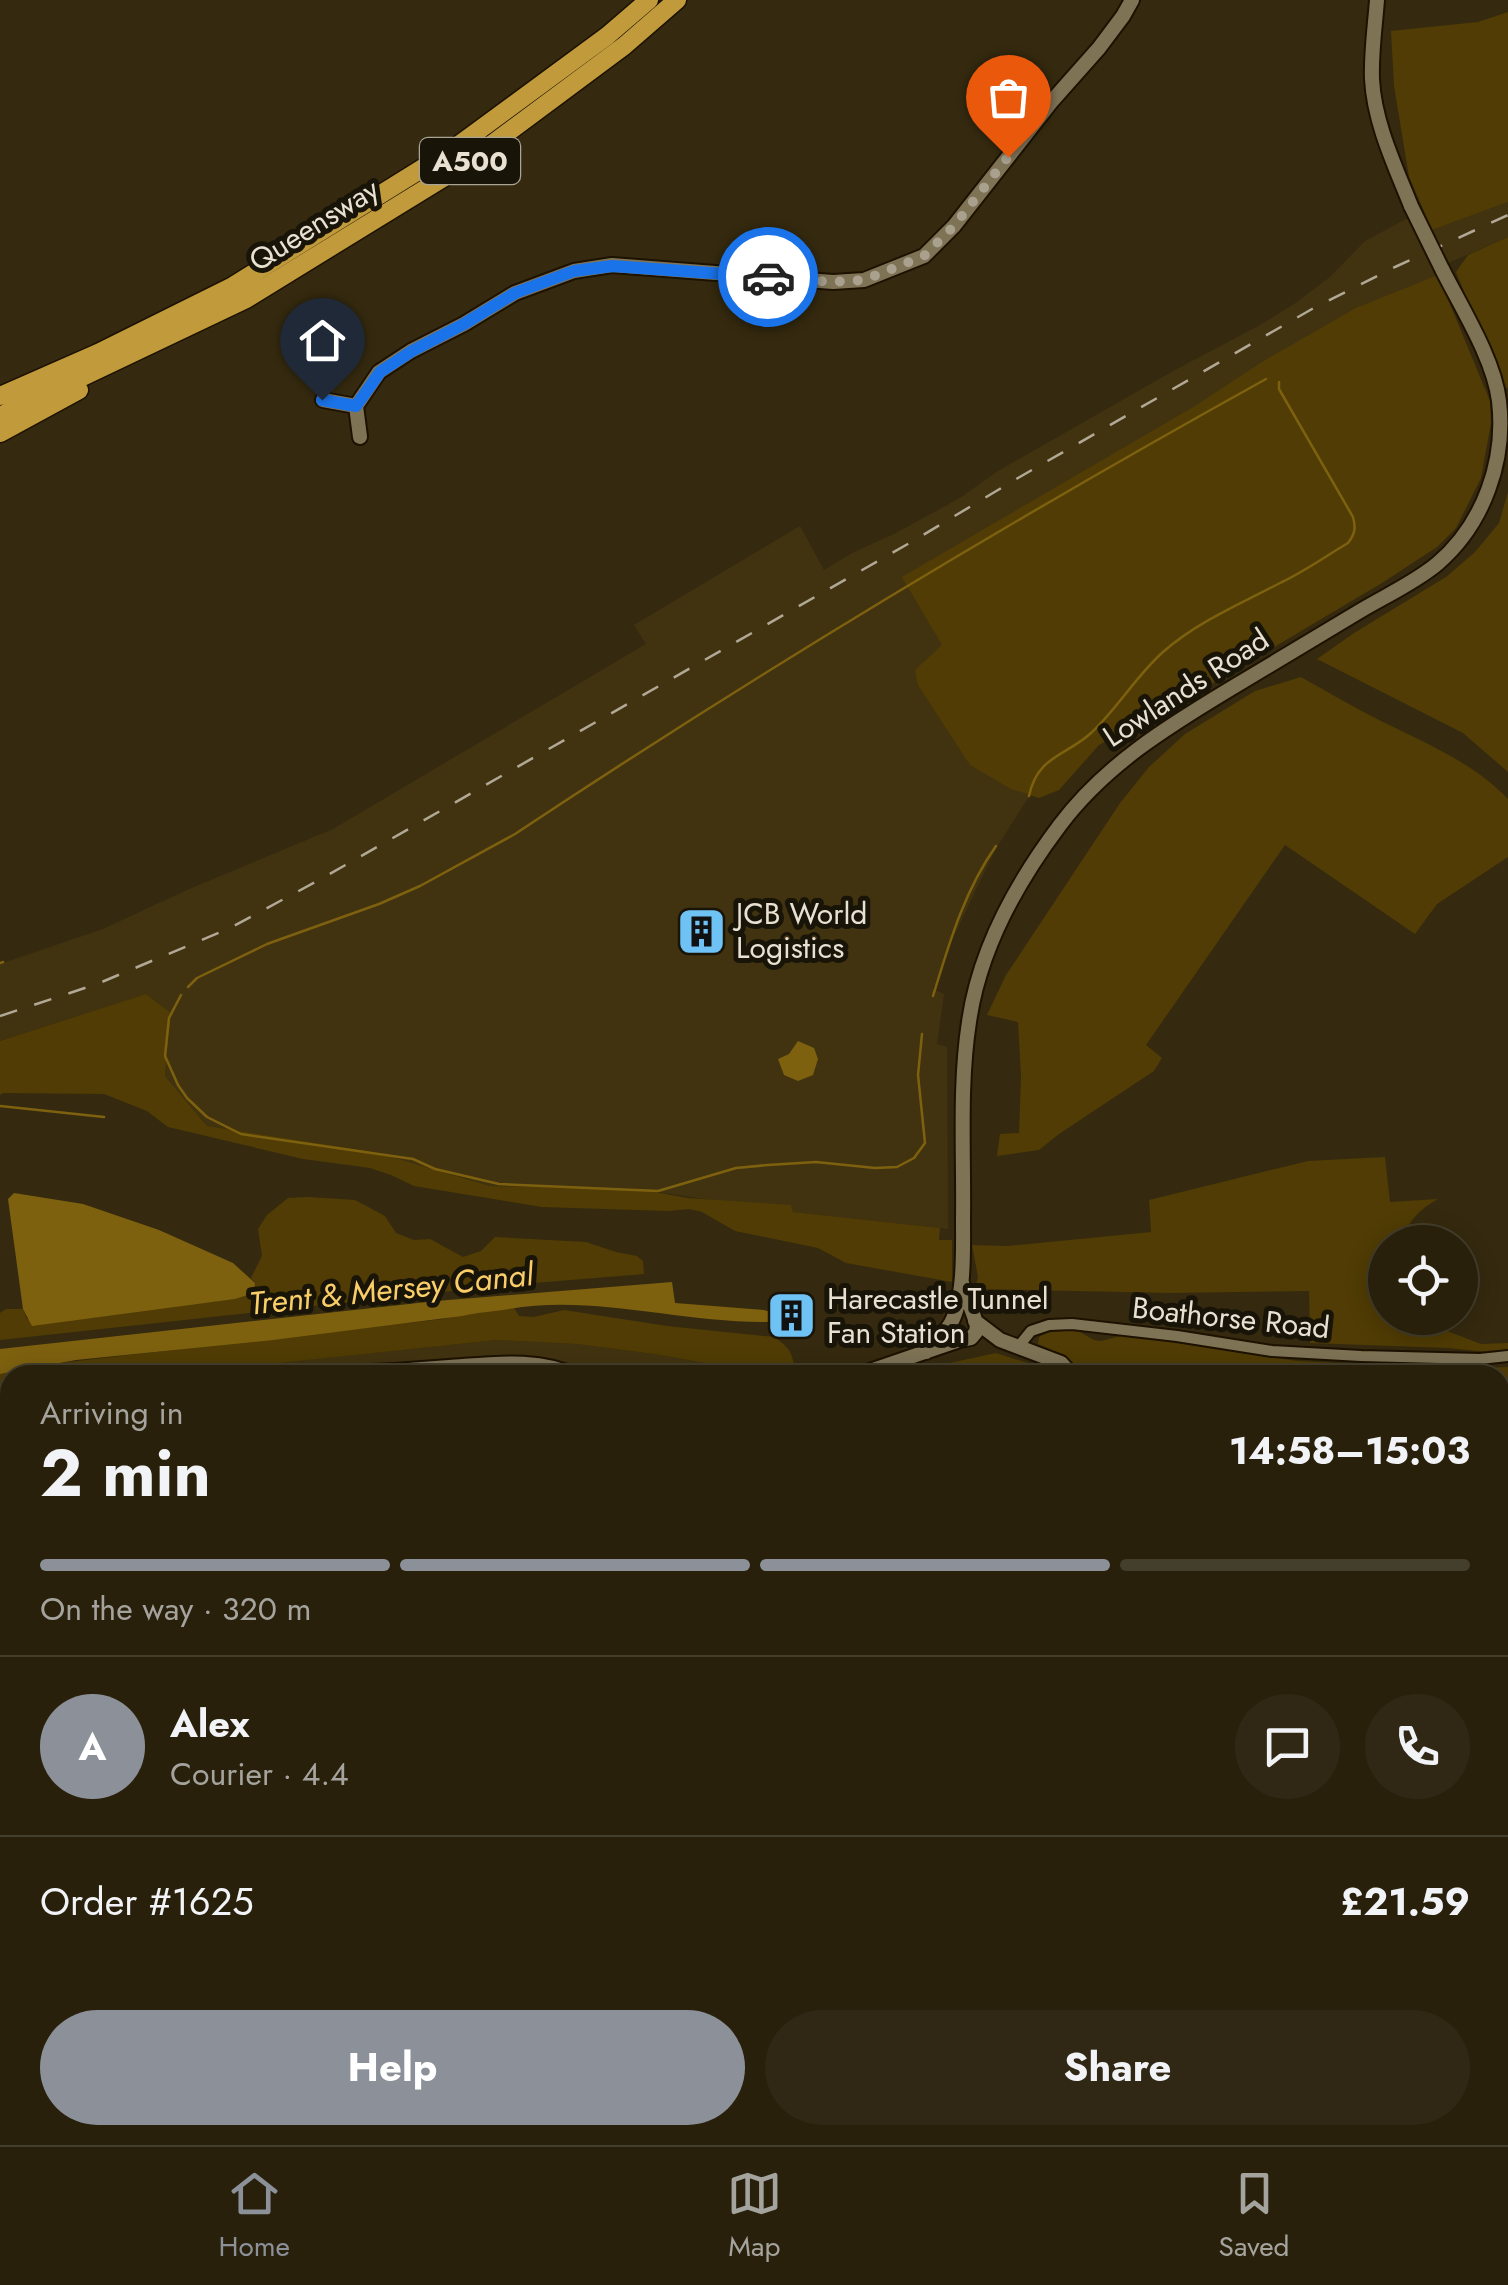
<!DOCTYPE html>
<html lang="en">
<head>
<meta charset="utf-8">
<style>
  body { margin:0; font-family:Jost,sans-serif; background:#302814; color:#f1f3f6; height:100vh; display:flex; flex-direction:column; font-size:38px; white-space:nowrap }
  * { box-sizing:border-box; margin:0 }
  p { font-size:32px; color:#a5a39d }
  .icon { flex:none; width:55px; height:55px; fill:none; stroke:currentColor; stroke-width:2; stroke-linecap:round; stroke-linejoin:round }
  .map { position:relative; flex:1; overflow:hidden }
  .drawer { position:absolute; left:0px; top:1365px; width:1510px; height:780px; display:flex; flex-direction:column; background:#28200b; border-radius:30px 30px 0 0; box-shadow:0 5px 25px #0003,0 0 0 2px #443e2c }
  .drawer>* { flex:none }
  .tools { position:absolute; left:1368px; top:1225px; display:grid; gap:20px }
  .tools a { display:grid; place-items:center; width:110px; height:110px; border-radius:50%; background:#28200b; box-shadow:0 5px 25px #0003,0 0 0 2px #443e2c; font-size:50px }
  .pin { position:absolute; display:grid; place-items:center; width:85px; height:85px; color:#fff; margin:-102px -42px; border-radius:50% 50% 50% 0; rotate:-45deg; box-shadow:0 0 10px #0007 }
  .pin .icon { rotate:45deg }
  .courier { position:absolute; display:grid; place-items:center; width:100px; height:100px; margin:-50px; border:8px solid #1a73e8; border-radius:50%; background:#fff; color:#222; box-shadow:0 2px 12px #0007 }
  .summary em { font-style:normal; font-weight:700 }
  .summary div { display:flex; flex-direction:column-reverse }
  .summary { display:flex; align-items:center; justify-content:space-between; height:170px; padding:0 40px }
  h1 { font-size:65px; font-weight:700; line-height:75px }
  .bar { display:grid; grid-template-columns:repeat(4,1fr); gap:15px 10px; align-content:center; height:120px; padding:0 40px }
  .bar i { height:12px; border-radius:8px; background:#443e2c }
  .bar .selected { background:#8c9099 }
  .bar p { grid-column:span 4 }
  .line { display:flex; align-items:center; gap:25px; padding:0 40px; border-top:2px solid #443e2c }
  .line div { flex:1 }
  .round { display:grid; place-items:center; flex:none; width:105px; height:105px; border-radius:52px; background:#302814 }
  .primary-button { display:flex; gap:20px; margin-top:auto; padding:20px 40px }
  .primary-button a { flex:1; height:115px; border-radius:60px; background:#8c9099; color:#fff; font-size:40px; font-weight:700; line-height:115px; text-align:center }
  .primary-button a+a { background:#302814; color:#f1f3f6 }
  .dock { display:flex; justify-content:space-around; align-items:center; height:140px; border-top:2px solid #443e2c; background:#28200b; font-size:28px; color:#a5a39d }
  .dock a { display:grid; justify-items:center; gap:5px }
  .dock .selected { color:#8c9099 }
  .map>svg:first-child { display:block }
  .built { fill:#423310 }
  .green { fill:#503c04 }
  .water { fill:#7e610f }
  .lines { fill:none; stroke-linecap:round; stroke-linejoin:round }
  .stream { stroke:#7e610f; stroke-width:2.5 }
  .street-casing { stroke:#1d1200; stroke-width:14 }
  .secondary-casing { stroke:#1d1200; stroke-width:18 }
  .primary-casing { stroke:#1d1200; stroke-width:19 }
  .highway-casing { stroke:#1d1200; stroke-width:21 }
  .street { stroke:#7f7356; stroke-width:10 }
  .secondary { stroke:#7f7356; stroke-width:14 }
  .primary { stroke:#a78b46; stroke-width:15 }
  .highway { stroke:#c19b3b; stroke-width:18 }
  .rail { stroke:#b1a996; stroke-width:2.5; stroke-dasharray:18 18; stroke-linecap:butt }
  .secondary-bridge-casing { stroke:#1d1200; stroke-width:18; stroke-linecap:butt }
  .secondary-bridge { stroke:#7f7356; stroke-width:14 }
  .done { stroke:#a9a18e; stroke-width:10; stroke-dasharray:0 18 }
  .route { stroke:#1a73e8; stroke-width:12 }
  .labels { text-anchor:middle; stroke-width:10; stroke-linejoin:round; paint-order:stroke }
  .shield { fill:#191408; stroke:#aaa495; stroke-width:2.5 }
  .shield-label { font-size:28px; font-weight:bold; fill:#e8e1d2 }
  .street-label { font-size:30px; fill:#e8e1d2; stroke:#191408 }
  .poi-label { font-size:30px; fill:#e8e1d2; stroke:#191408; text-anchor:start }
  .water-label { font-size:32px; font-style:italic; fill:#f9ce69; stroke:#191408 }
</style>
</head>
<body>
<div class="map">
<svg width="1508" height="2145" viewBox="0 0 1508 2145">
  <rect width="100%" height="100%" fill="#352a0f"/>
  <path class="built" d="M1508,202V237L1448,263L1437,272L1438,275L1088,738L1026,801L995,850L951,942L933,989L944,994L937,1044L947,1047L948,1229L793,1212L638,1189L490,1186L375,1152L207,1126L165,1076L171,1013L146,994L0,1041V964L103,929L187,890L333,829L646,644L634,625L800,526L824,570L852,553L894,534L960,498L998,471L1175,370L1262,324L1297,302L1330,277L1365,241L1410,217L1414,224L1426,218L1432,230Z
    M497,1340L577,1344L654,1354L773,1375H152Z
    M1500,1948L1508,1973V2107L1500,2112Z
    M1214,2135H1350V2145H1217Z"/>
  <path class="green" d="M1508,12V202L1432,230L1409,177L1394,86L1391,31L1478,22Z
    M1508,237V387L1504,390L1456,272L1468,255Z
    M1438,275L1490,401L1491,423L1481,478L1456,528L1437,547L1382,583L1210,685L1099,745L1059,790L1039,798L1011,789L970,765L918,685L915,670L942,645L902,577L1195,406L1265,360L1356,308Z
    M1508,492V772L1463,733L1317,659L1354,633L1446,577L1475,552L1499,523Z
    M1301,677C1328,692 1355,708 1383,722C1426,743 1475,764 1508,799V857L1437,904L1415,934L1285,845L1146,1045L1162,1058L1154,1071L1059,1134L1039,1150L997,1156L1000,1134L1019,1133L1021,1076L1018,1022L987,1015L1006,975L1120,803L1149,767L1185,734L1255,691Z
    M146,994L171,1013L165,1076L207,1126L375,1152L490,1186L638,1189L688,1198L791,1205L793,1212L940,1228L939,1240H952V1282L846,1263L818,1248L735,1231L702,1212L689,1209L668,1211L542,1207L414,1186L391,1175L370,1168L303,1159L168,1127L147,1111L104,1094L3,1093L0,1095V1041Z
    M1385,1157L1390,1202L1438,1199C1421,1208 1406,1223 1402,1242H1385V1318H1424L1429,1324L1481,1344L1508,1343V1349L1488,1352L1447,1348L1310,1343L1309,1291L1173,1293L975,1289L978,1277L972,1245L1007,1246L1151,1232L1149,1200L1308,1161Z
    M309,1197L355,1200L385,1216L396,1233L414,1240L430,1239L463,1257L481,1251L495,1237L586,1242L616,1252L637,1256L643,1261L644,1274L522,1284L500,1280L470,1289L0,1340V1313L6,1309H23L27,1319L137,1311L234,1299L254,1293L255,1283L251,1278L262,1256L258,1229L267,1215L288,1198Z
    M514,1308L519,1316L534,1317L564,1310L667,1326L774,1337C790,1347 795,1356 794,1375H773L654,1354L577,1344L497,1340L183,1373L10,1375V1403L0,1397V1374L51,1364L443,1319L476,1312Z
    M1063,1331H1078L1094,1340L1101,1341L1124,1335L1297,1361L1458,1369L1508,1367V1815L1500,1817V1375H1083L1056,1352L1038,1344L1039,1337L1049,1332Z
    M996,1353L1050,1370L1056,1375H894Z
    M0,1452L10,1458V1729L0,1726Z
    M0,1754L10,1755V2023L0,2024Z
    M823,2135H947L962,2145H821Z
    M993,2135H1132L1137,2145H1085L1036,2138L1019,2145H996Z"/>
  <path class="water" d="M798,1041L814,1048L818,1059L813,1075L798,1081L784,1075L778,1059L789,1054Z
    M14,1193L83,1204L159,1230L233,1263L255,1283L254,1293L235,1299L32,1326L23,1309L8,1199Z
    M672,1282L675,1303L764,1310L788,1317V1321C695,1328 600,1293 509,1309C493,1312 478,1312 462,1316L273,1340L76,1360L0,1374V1349L436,1301Z"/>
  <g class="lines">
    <path class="stream" d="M1029,796C1037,756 1066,756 1091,733C1117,709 1136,676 1163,652C1197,622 1242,603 1282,582C1305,571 1326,556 1348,543C1355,534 1356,528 1353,517L1279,389V382
      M0,963L3,962
      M188,987L197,978L267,944L379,904L420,886L515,834C759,672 1010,521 1266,379
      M181,995L169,1018L165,1056L178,1085L187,1098L207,1117L241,1134L413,1159L435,1169L499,1184L658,1191L736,1168L768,1165L816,1162L875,1168L897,1167L914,1158L925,1143L918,1075L922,1034
      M933,996C949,944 964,891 996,846
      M0,1106L104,1117"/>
    <defs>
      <path id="street" d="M1018,1347L1031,1331L1049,1325L1072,1324L1177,1336L1272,1351L1361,1356L1480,1359L1508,1356
        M347,1371C381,1370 415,1368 449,1365C492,1362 539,1355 579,1375
        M2,2028L6,2069
        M393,2135L394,2145
        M582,2135L584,2145
        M690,2135L691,2145
        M967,2135L978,2145
        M1358,2135V2145
        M815,2136V2135
        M279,2141L330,2137
        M113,2145L206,2135"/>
      <path id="secondary" d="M1377,0C1375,26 1371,53 1372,79C1374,122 1395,166 1411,206
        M323,400L356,406
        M360,437L356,406L379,372L411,351L464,324L515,293L574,271L612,265L833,282L864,280L924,256L954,226L1052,101L1099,48L1123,16L1132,0
        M975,1321L1000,1340L1061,1363L1072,1375
        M926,1352C934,1343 945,1333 951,1323C965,1297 963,1248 963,1219C964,1154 959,1086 969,1022C979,951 1017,882 1060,825C1105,765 1167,727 1230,689C1273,663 1316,637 1360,611C1385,596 1414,583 1437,564C1484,524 1506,460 1499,401C1494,359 1461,307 1442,269
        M858,1375L960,1340L971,1338L976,1332L977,1325L962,1283
        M0,1744H10
        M1500,1938L1508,1956"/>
      <path id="primary" d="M0,1414L10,1420
        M1146,2135L1150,2145
        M1164,2135L1168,2145"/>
      <path id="highway" d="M0,396L98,353L233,286L452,150L607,36L649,0
        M0,416L246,299L464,165L624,46L677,0
        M0,433L79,390"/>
    </defs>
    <use href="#street" class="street-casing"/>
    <use href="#secondary" class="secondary-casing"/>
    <use href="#primary" class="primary-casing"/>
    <use href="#highway" class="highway-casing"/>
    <use href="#street" class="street"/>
    <use href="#secondary" class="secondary"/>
    <use href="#primary" class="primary"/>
    <use href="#highway" class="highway"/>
    <path class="rail" d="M0,1016L97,984L230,928L321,879L913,541L1018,478L1312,309L1395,267L1508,215"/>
    <defs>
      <path id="secondary-bridge" d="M1411,206L1442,269"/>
    </defs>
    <use href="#secondary-bridge" class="secondary-bridge-casing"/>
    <use href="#secondary-bridge" class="secondary-bridge"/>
  </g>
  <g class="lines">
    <path class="done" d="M768,277L832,282L864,280L924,256L954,226L1008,157"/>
    <path class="route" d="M322,400L356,406L380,372L412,351L464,324L515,293L574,271L612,266L768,277"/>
  </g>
  <defs>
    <symbol id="building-square" viewBox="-11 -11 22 22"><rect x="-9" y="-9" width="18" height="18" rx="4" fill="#6fc2f4" stroke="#191408"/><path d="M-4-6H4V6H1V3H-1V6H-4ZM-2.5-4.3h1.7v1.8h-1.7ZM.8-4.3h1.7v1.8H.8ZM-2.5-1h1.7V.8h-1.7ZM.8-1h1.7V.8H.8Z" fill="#111"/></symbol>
  </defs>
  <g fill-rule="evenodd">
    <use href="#building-square" x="674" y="904" width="55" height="55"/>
    <use href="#building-square" x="764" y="1288" width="55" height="55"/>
  </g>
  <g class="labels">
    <rect class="shield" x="420" y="138" width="100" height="46" rx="8"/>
    <g class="shield-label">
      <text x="470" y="171">A500</text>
    </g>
    <g class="street-label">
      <text transform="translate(314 225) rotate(-32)" y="10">Queensway</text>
      <text transform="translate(1186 688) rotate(-33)" y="10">Lowlands Road</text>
      <text transform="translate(1231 1318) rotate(6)" y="10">Boathorse Road</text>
    </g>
    <g class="poi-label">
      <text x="736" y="924">JCB World<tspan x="736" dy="34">Logistics</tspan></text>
      <text x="827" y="1309">Harecastle Tunnel<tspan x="827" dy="34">Fan Station</tspan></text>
    </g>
    <g class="water-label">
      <text transform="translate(391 1289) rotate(-6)" y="11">Trent &amp; Mersey Canal</text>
    </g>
  </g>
</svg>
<div class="tools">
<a><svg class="icon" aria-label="locate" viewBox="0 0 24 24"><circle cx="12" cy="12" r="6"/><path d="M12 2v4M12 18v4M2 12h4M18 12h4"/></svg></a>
</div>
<div class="pin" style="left:1008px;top:157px;background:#ea580c"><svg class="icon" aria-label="bag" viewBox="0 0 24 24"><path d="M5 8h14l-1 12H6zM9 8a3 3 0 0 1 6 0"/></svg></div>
<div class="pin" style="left:322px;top:400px;background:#1f2937"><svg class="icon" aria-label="home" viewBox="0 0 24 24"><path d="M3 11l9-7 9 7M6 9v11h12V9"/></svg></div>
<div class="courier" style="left:768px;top:277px"><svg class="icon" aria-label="car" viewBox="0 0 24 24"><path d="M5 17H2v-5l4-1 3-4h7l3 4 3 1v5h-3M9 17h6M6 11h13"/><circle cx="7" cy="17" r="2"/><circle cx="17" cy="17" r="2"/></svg></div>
<section class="drawer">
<div class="summary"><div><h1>2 min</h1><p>Arriving in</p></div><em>14:58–15:03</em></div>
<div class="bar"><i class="selected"></i><i class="selected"></i><i class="selected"></i><i></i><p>On the way · 320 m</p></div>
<div class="line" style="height:180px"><b class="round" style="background:#8c9099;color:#fff">A</b><div><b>Alex</b><p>Courier · 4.4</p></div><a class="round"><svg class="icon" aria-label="chat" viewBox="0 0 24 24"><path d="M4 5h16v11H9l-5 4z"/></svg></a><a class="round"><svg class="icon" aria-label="phone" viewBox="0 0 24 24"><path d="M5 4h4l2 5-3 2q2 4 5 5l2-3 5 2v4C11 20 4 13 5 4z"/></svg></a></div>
<div class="line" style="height:130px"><div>Order #1625</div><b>£21.59</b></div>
<div class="primary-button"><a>Help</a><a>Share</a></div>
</section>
</div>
<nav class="dock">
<a class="selected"><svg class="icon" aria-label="home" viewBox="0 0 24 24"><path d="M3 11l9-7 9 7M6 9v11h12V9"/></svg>Home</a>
<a><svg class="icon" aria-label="map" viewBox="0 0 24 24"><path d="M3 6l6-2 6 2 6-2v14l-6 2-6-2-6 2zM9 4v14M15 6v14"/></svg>Map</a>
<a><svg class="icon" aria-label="saved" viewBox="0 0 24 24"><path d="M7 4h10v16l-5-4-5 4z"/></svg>Saved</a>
</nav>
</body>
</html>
